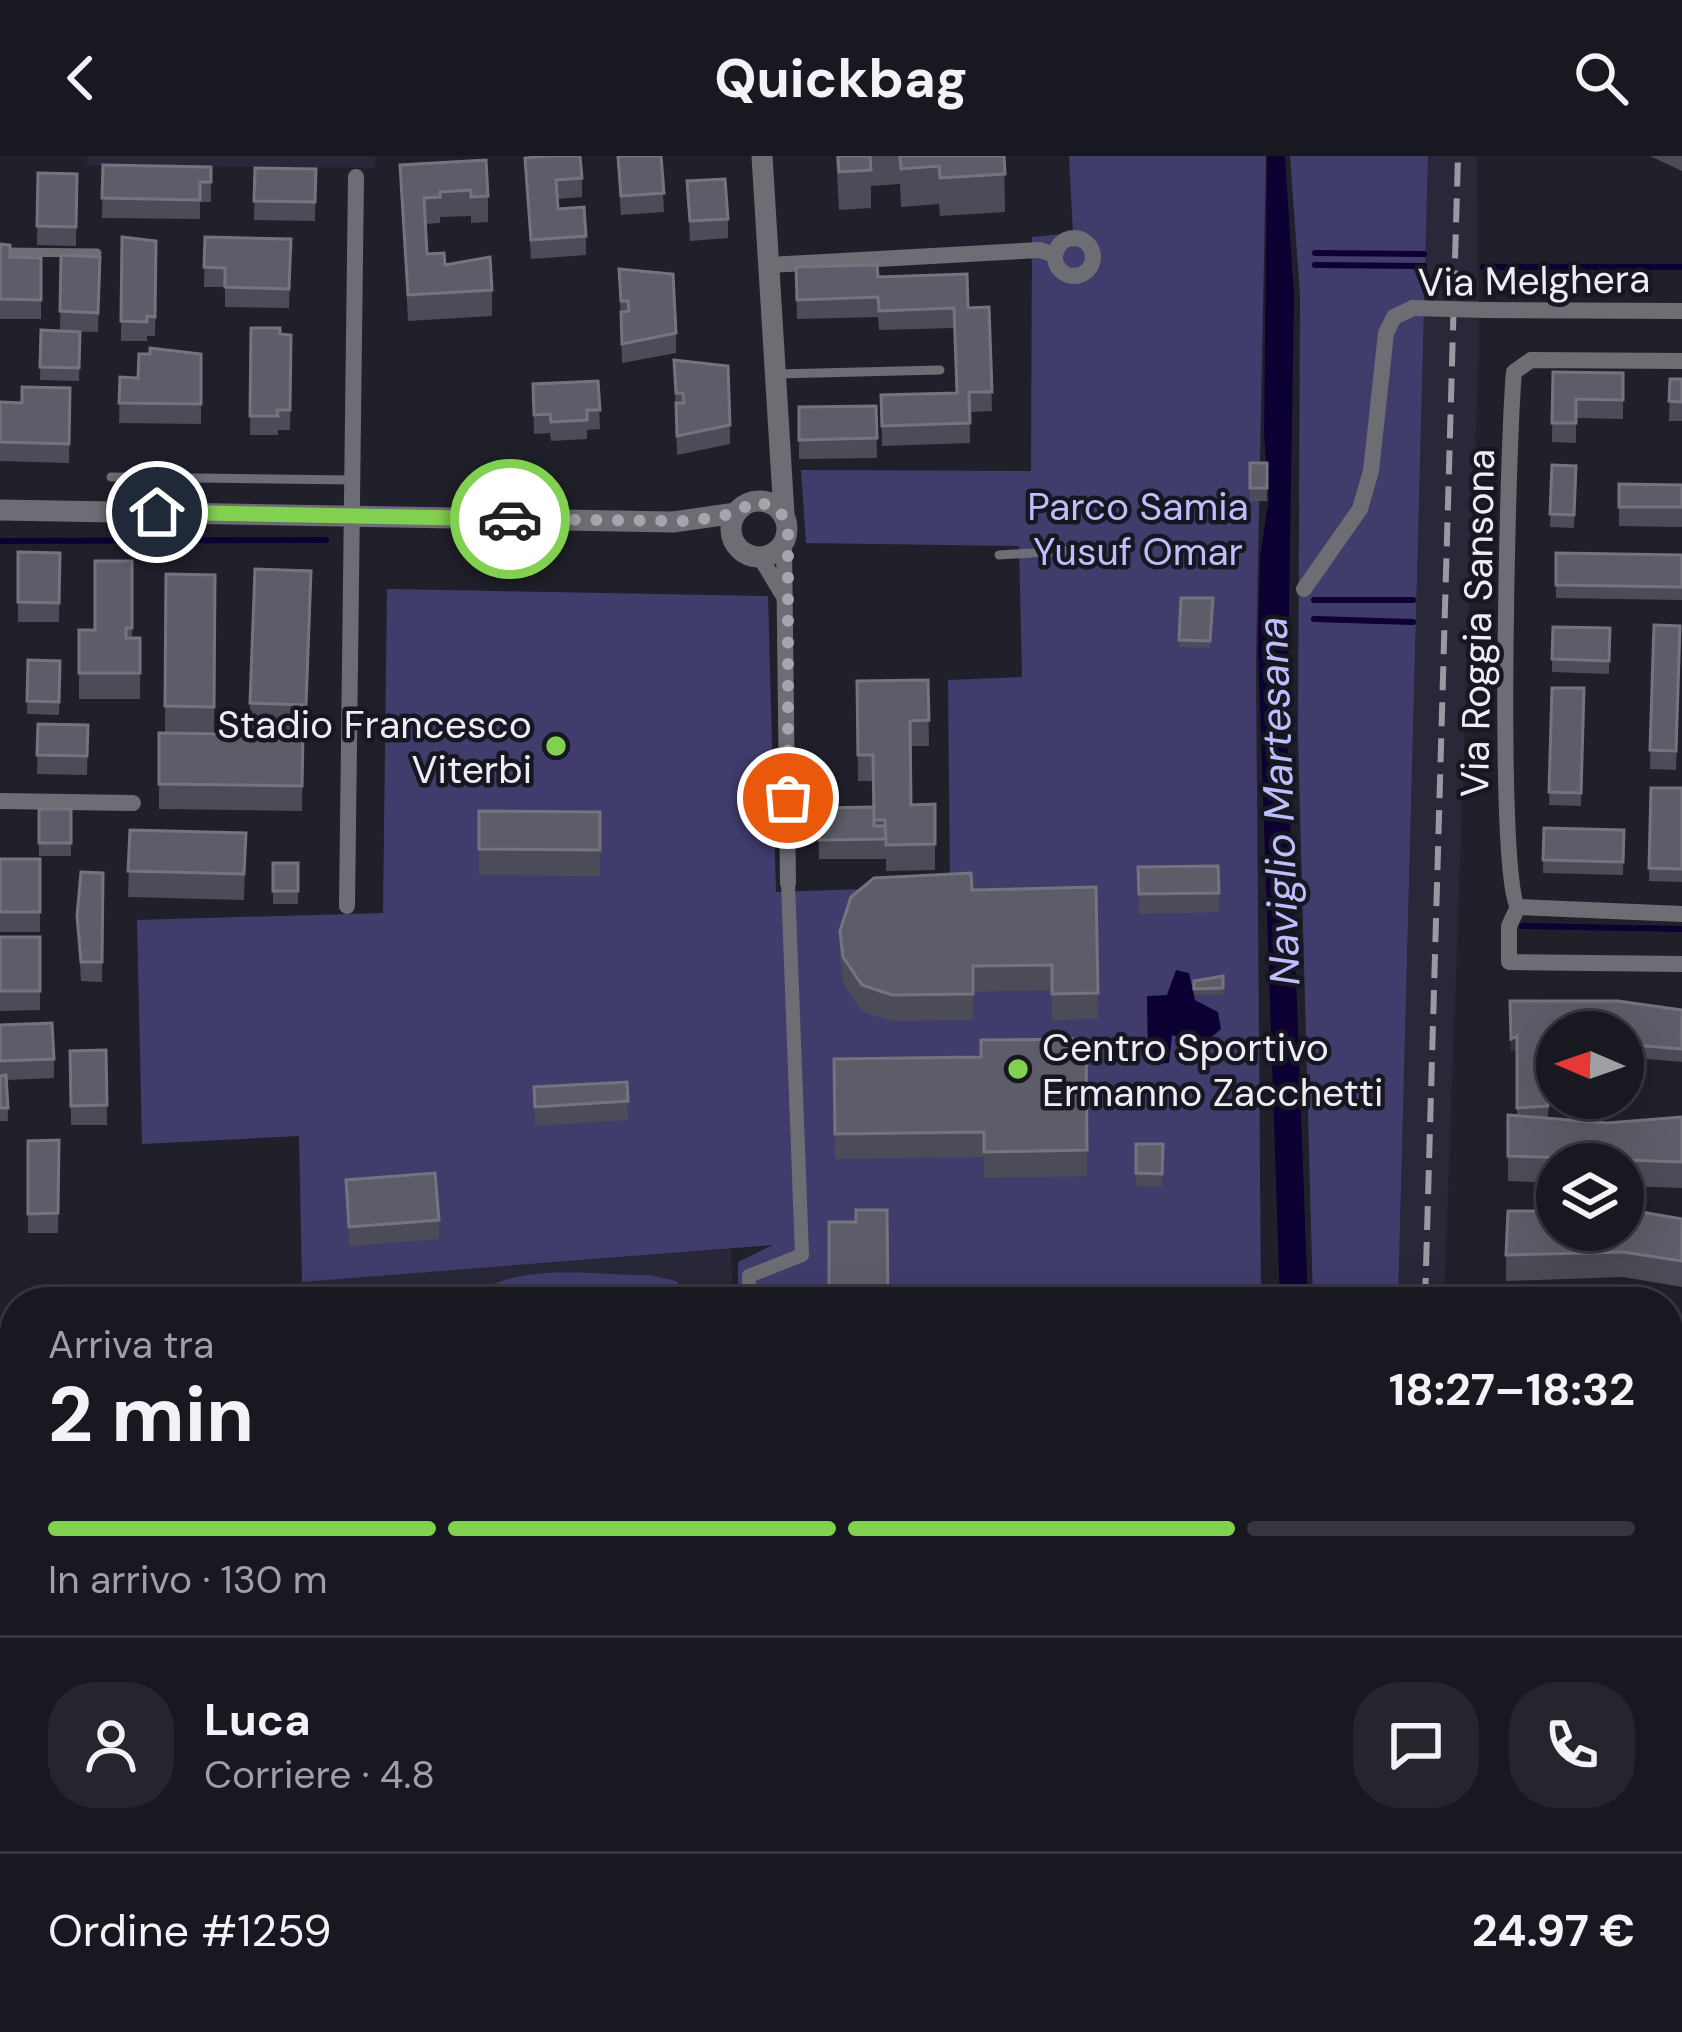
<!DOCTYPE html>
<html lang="it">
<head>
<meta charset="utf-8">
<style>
  body { margin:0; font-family:"DM Sans",sans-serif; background:#25252d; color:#f1f3f6; height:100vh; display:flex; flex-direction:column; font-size:45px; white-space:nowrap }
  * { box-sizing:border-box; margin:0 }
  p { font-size:39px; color:#9fa0a5 }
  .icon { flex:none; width:66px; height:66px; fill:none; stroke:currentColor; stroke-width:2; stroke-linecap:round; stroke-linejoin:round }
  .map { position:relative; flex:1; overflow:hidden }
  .sheet { position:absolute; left:0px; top:1131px; width:1683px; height:747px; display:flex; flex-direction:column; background:#181820; border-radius:48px 48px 0 0; box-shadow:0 12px 48px #0002,0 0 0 3px #36373e }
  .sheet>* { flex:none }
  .needle { width:78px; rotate:272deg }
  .fabs { position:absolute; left:1536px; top:855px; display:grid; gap:24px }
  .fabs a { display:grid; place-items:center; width:108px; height:108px; border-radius:50%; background:#181820; box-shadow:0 12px 48px #0002,0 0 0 3px #36373e; font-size:60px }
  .pin { position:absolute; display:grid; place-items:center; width:102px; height:102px; color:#fff; margin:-51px; border:6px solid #fff; border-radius:50%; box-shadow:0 3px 12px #0007 }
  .courier { position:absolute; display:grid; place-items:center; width:120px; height:120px; margin:-60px; border:9px solid #82d04f; border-radius:50%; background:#fff; color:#222; box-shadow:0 3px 15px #0007 }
  .headline em { font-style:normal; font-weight:700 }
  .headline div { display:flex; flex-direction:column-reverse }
  .headline { display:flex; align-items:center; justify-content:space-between; height:204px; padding:0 48px }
  h1 { font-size:78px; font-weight:700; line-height:90px }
  .bar { display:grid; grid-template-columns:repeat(4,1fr); gap:18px 12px; align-content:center; height:144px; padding:0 48px }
  .bar i { height:15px; border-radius:9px; background:#36373e }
  .bar .active { background:#82d04f }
  .bar p { grid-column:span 4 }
  .line { display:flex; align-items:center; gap:30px; padding:0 48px; border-top:3px solid #36373e }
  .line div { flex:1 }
  .round { display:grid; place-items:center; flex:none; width:126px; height:126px; border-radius:48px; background:#25252d }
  header { display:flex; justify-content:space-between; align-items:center; height:156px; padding:0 48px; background:#181820; font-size:54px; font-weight:700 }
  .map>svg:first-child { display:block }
  .built { fill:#282839 }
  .green { fill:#403d6d }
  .water { fill:#0d0033 }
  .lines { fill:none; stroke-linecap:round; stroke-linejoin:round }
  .stream { stroke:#0d0033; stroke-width:6 }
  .service { stroke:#6d6e74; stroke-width:9 }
  .pedestrian { stroke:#6d6e74; stroke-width:14 }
  .minor { stroke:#6d6e74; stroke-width:16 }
  .tertiary { stroke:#6d6e74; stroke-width:21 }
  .rail { stroke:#9999a2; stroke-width:6; stroke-dasharray:24 12; stroke-linecap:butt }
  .minor-bridge { stroke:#6d6e74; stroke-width:16 }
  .wall { fill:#4c4c58 }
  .shaded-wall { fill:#33333f }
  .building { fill:#5d5d69; stroke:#74747f; stroke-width:3 }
  .done { stroke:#a5a5ae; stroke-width:12; stroke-dasharray:0 21.6 }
  .route { stroke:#82d04f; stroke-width:15 }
  .poi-dot { fill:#82d04f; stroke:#171722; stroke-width:4.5 }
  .labels { text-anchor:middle; stroke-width:9; stroke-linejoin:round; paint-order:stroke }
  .street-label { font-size:39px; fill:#ededf5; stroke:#171722 }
  .park-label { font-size:39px; fill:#bebdfd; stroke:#171722 }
  .poi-label { font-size:39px; fill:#ededf5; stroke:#171722; text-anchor:end }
  .water-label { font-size:42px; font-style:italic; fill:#bebdfd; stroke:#171722 }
</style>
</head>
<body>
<header><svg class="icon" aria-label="back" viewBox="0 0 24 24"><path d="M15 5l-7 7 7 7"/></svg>Quickbag<svg class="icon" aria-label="search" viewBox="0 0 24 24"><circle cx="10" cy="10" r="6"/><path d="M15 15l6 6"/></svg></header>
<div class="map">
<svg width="1682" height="1876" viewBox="0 0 1682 1876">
  <rect width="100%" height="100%" fill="#20202b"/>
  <path class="built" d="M87,0H375V12L87,9Z
    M1428,0H1477L1479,191L1444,1146H1398Z
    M731,1093L733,1146H251V1130Z
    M271,1863H793L792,1876H270Z"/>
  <path class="green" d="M1069,0H1266L1256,507L1261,1146H738V1106L773,1089L302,1126L299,980L142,988L137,764L383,757L387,433L768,440L776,736L950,730L948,524L1022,521L1019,390L806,387L801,314L1031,315L1032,81L1073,77Z
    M1290,0H1428L1398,1146H1313L1298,580L1300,139Z
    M650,1119L676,1125L697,1146L648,1133L511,1134L488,1146H469C507,1103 596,1120 650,1119Z
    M1668,1307L1682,1308V1876H1502L1500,1863H1668Z
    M1291,1863H1452L1454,1876H1290Z"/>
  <path class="water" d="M1267,0H1285L1294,140L1287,577L1308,1146H1280L1258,492L1260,401L1269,342L1264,278Z
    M1176,814L1189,817L1195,844L1218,856L1221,873L1201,890L1172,879L1169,907L1148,908L1147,840L1167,839Z"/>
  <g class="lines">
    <path class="stream" d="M1315,97L1424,98
      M1315,109L1424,110
      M1483,111H1682
      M0,385L326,384
      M1314,444H1413
      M1314,463L1413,466
      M1522,770L1682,773
      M1668,1760H1682"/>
    <path class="service" d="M0,96L97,97
      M777,218L940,214
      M111,321L352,324
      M999,399L1078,394"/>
    <path class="pedestrian" d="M749,1146V1120L802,1099L788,727"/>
    <path class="minor" d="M1055 101a19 19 0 1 1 38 0a19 19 0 1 1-38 0Z
      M769,109L1040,94L1055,99
      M1484,154L1682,155
      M1682,205L1531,204L1514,216C1508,277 1496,726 1518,751L1682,758
      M784,387L788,727
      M760,401L783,439
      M1304,433L1360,353L1371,315L1386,177L1394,161L1413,152
      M0,645L133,647
      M347,750L356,21
      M1518,751L1509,770V806L1682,808
      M0,1227H15
      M0,1287H15
      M0,1645H15
      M825,1863V1876"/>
    <path class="tertiary" d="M762,0L784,358
      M731 373a28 28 0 1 1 56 0a28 28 0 1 1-56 0Z
      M0,354L673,366L736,357"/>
    <path class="rail" d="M1425,1146L1458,0
      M1485,1863L1487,1876"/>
    <path class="minor-bridge" d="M1413,152L1484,154"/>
  </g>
  <path class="wall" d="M617,0H661L664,56L621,59Z
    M836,0H1004L1005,56L940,60L939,48L901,51L900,28L871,30V52L839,54Z
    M1650,0H1682V15Z
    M525,2L582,22V41L557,43L558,53L586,80V99L531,103Z
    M103,9L211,11V46H200V63L102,62Z
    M400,9L488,40V66L471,67V60L440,61V67L425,68L427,98L492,134V160L408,165Z
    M255,12L316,13L315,65L254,64Z
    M38,17L77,18L76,90L37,89Z
    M687,25L728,63V82L690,85Z
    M122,81L156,85L155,180H147V185H121Z
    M205,81L291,83L289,152L225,151V131H204Z
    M0,88L10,101L41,102V163H0Z
    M61,99L100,101L98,176L60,175Z
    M796,111L878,121L968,152L989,151L992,255L970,256V287L882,290L881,239L956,237L954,172L879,174L878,161L797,163Z
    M619,113L676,177V197L622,207Z
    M251,172L280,178L291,179L290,274H278V279H250Z
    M41,174L80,176L79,225L40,224Z
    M201,198V268L119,267L120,221L138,222Z
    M674,204L730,269V288L677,299Z
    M1553,216L1623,217V263L1576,262V287L1552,286Z
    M1670,223H1682V265H1669Z
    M598,225L600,273L587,274V283L551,285L550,277L534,278L533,228Z
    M70,232L69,307L0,305V246L22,247Z
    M876,250L877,302L799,303V251Z
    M1250,307H1267V345H1250Z
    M1552,309L1576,310L1574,372L1550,371Z
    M1619,328L1682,329V371L1619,370Z
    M18,396L60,397L59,466H18Z
    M1556,397L1682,399V444L1556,442Z
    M132,405V482H140V543H79V474H95Z
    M166,418L215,419L214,576H165Z
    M311,441L306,574L250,572V547Z
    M1181,442H1213L1210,492L1179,491Z
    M1654,469L1680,470L1676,614L1650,613Z
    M1610,472L1609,518L1552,516V503Z
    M28,504L60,505L59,559L27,558Z
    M928,524L929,590H911V649L935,648V714L886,715V703H819L818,652L873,651V625H858L857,525Z
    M1552,532H1584L1581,650L1549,649Z
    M38,568L88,569L87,619L37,618Z
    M159,577L303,579L302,655L159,653Z
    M1651,632H1682V726L1649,725Z
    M39,653H71V700H39Z
    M479,655L600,656V720L479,719Z
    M1544,672L1624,674L1623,719L1543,717Z
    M130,674L246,677L244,744L128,741Z
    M0,703H40V776H0Z
    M273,707H298V748H273Z
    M1218,710L1219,756L1139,758L1138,711Z
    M103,717L102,826L81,825L77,760Z
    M1096,731L1098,863L1052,864V834L973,836V864L892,865L862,855L843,827L840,801V775L972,734Z
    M0,781H40V854L0,855Z
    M1223,820V839H1194V825Z
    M1510,845L1682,854V906L1623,901V876H1557V894H1550L1548,962L1607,967L1682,961V1032L1623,1030V1008H1557V1027L1508,1025V959L1517,960V893L1511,896Z
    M0,869L54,903V922L7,924L8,965H0Z
    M1086,883L1087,1020L984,1022V1001L835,1003L834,903L981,901Z
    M106,894L107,969H71L70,895Z
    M627,926L628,964L535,970L534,931Z
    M59,984L58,1077H28V985Z
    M1136,988H1163L1162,1031L1136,1030Z
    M346,1024L439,1064V1083L349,1090Z
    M1682,1063V1131L1623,1121L1506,1125V1099Z
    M1668,1171L1682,1173V1284L1668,1283Z
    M0,1321H3L2,1374H0Z
    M67,1863H150V1876H67Z
    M328,1863H515V1870L328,1869Z"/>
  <path class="shaded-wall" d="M1517,880V893L1511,896V883Z"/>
  <path class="building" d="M548,0H580L582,22L556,24L558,53L584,51L586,80L531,84L525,2Z
    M618,0H661L664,37L621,40Z
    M838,0H870L871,14L839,16Z
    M900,0H1004L1005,18L940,22L939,10L901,13Z
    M486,4L488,40L471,41V34L440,36V41L424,42L427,98L444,97L445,109L490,101L492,134L408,139L400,9Z
    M103,9L211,11V26H200V44L102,42Z
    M255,12L316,13L315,46L254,45Z
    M38,17L77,18L76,71L37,70Z
    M725,23L728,63L690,65L687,25Z
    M122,81L156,85L155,161L147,160V166L121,165Z
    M205,81L291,83L289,133L225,131V112L204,111Z
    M0,88L10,89V101L41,102V144L0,143Z
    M61,99L100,101L98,157L60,155Z
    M877,109L878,121L967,118L968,152L989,151L992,236H969L970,267L882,270L881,239L957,237L954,152L879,155L878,141L797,144L796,111Z
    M619,113L673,118L676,177L622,188L621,156L629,155L628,145H621Z
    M251,172H280V178L291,179L290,254H277L278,260H250Z
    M41,174L80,176L79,212L40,211Z
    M150,192L201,198V248L119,247L120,221L138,222L139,198H150Z
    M674,204L728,210L730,269L677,280L676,247H684L683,237H676Z
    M1553,216L1623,217V244L1576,243V267H1552Z
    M1670,223H1682V246L1669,245Z
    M598,225L600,254H587V264L551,266L550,258L534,259L533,228Z
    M22,231L70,232L69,288L0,286V246L22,247Z
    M876,250L877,282L799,284V251Z
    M1250,307H1267V332H1250Z
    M1552,309L1576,310L1574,359L1550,358Z
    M1619,328L1682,329V351H1619Z
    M18,396L60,397L59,447L18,446Z
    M1556,397L1682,399V431L1556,429Z
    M95,405H132V472H126V482H140V517H79V474H95Z
    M255,413L311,415L306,549L250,547Z
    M166,418L215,419L214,551L165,550Z
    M1181,442H1213L1210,485L1179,484Z
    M1654,469L1680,470L1676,595L1650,594Z
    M1553,471L1610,472L1609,505L1552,503Z
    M28,504L60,505L59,546L27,545Z
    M928,524L929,564L910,565L911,649L935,648V688L886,689L885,664H874L873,599H858L857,525Z
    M1552,532H1584L1581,637L1549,636Z
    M38,568L88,569L87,600L37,599Z
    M159,577L303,579L302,630L159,628Z
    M1651,632H1682V713L1649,712Z
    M874,651V670H885L886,683L819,684L818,652Z
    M39,653H71V687H39Z
    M479,655L600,656V694L479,693Z
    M1544,672L1624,674L1623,706L1543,704Z
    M130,674L246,677L244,718L128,715Z
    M0,703H40V756H0Z
    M273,707H298V735H273Z
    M1218,710L1219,737L1139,738L1138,711Z
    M81,716L103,717L102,806H81L77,760Z
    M971,717L972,734L1096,731L1098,837L1052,838V809L973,810V838L892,839L862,829L843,801L840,775L851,741L874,722Z
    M0,781H40V835H0Z
    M1223,820V832L1194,833V825Z
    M1510,845H1618L1682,854V893L1623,888V876H1557V881H1550L1548,950L1517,952V880L1511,883Z
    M52,867L54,903L0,905V869Z
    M1086,883L1087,994L984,996V976L835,978L834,903L981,901V884Z
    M106,894L107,949L71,950L70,895Z
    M6,919L8,952H0V920Z
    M627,926L628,945L535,951L534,931Z
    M1508,959L1607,967L1682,961V1006L1508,1000Z
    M59,984L58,1057L28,1058V985Z
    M1136,988H1163L1162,1018L1136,1017Z
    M435,1017L439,1064L349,1071L346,1024Z
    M856,1054H887L888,1146H829V1066H856Z
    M1508,1055H1557V1074H1623V1055H1636L1682,1063V1105L1623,1096L1506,1099Z
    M1508,1134H1548L1547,1146H1508Z
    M27,1138L60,1140V1146H26Z
    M1668,1171L1682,1173V1259L1668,1258Z
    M0,1321H3L2,1354H0Z
    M652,1863H694L693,1876H652Z
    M853,1863H884L885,1876H854Z
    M911,1863H963V1876H911Z"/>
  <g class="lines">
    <path class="done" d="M510,363L692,365L736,357L754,345L778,352L788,370V642"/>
    <path class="route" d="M157,356L510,363"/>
  </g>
  <g class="poi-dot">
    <circle cx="556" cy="590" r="12"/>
    <circle cx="1018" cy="913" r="12"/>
  </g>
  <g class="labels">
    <g class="street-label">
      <text transform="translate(1534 124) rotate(-1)" y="14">Via Melghera</text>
      <text transform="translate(1477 467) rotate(-89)" y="14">Via Roggia Sansona</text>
    </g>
    <g class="park-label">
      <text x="1138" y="364">Parco Samia<tspan x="1138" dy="45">Yusuf Omar</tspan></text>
    </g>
    <g class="poi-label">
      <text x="532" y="582">Stadio Francesco<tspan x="532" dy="45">Viterbi</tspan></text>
      <text x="1042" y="905" text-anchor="start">Centro Sportivo<tspan x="1042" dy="45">Ermanno Zacchetti</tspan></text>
    </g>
    <g class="water-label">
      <text transform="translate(1278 645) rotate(-92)" y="15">Naviglio Martesana</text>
    </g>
  </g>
</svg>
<div class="fabs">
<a><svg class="needle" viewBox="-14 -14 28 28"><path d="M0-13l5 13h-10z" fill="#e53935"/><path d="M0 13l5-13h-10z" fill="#9fa0a5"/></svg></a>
<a><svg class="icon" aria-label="layers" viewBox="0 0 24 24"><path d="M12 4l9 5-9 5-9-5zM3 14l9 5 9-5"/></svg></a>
</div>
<div class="pin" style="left:788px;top:642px;background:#ea580c"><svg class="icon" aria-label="bag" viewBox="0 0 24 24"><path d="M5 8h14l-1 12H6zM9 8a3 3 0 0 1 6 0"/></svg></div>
<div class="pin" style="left:157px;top:356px;background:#1f2937"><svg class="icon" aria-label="home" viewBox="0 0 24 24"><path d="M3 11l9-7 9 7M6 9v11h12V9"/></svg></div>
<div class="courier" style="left:510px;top:363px"><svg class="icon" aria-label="car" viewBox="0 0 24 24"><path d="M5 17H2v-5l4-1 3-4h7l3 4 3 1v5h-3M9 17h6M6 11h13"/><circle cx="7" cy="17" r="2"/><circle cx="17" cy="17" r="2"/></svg></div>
<section class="sheet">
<div class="headline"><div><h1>2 min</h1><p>Arriva tra</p></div><em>18:27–18:32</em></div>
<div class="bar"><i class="active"></i><i class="active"></i><i class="active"></i><i></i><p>In arrivo · 130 m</p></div>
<div class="line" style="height:216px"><a class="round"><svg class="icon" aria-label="person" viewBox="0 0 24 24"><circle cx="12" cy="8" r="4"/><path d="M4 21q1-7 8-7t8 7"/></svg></a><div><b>Luca</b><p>Corriere · 4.8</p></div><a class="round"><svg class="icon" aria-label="chat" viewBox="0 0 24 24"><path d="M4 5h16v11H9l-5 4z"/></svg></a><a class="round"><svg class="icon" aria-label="phone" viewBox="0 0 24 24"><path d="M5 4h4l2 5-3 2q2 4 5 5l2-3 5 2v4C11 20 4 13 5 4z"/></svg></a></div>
<div class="line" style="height:156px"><div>Ordine #1259</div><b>24.97 €</b></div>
</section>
</div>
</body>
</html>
